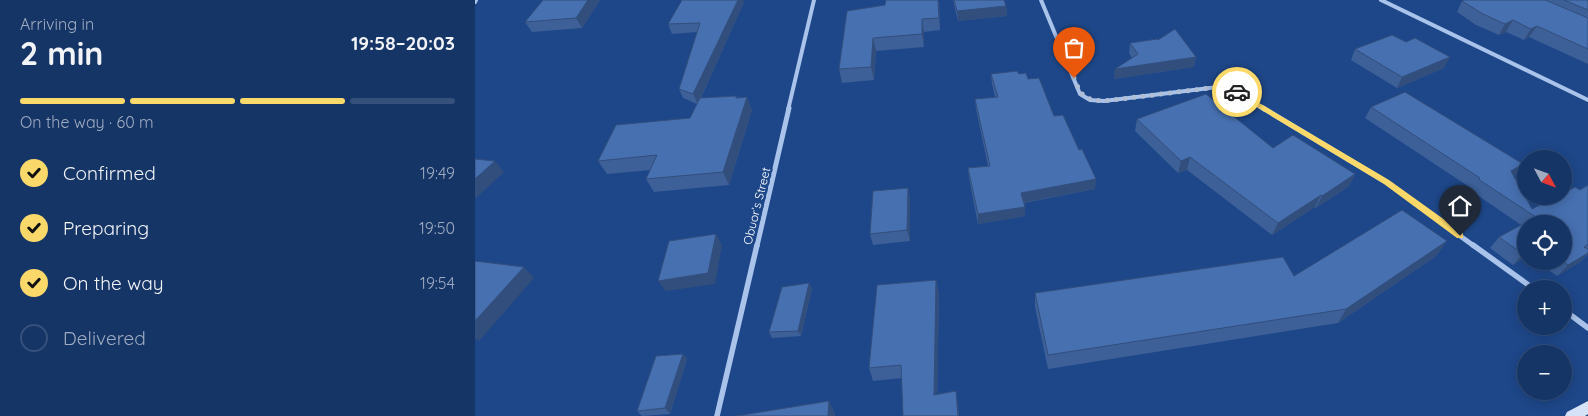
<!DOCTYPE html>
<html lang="en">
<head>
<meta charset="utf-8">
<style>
  body { margin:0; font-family:Quicksand,sans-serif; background:#1f3d6d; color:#f1f3f6; height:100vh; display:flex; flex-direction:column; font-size:19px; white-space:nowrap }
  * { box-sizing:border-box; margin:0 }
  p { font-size:16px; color:#9eabc0 }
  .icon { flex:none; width:28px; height:28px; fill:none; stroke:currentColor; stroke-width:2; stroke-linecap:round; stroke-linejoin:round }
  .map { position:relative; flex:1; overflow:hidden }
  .sheet { display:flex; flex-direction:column; background:#163567; width:475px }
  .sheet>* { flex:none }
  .needle { width:32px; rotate:131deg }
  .buttons { position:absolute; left:1042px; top:150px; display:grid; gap:10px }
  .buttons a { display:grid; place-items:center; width:55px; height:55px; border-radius:50%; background:#163567; box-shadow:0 2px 12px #0003,0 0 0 1px #35507b; font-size:25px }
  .pin { position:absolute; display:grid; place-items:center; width:42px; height:42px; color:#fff; margin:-51px -21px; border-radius:50% 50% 50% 0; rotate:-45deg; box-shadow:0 0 5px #0007 }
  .pin .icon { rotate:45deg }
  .courier { position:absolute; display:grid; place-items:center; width:50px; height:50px; margin:-25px; border:4px solid #fad869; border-radius:50%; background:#fff; color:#222; box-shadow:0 1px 6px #0007 }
  .overview em { font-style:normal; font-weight:800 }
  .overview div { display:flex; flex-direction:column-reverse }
  .overview { display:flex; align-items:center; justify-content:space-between; height:85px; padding:0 20px }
  h1 { font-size:32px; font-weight:800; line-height:38px }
  .bar { display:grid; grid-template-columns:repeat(4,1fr); gap:8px 5px; align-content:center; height:60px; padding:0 20px }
  .bar i { height:6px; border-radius:4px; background:#35507b }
  .bar .on { background:#fad869 }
  .bar p { grid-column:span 4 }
  ol { padding:0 20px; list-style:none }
  li { display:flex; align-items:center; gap:15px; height:55px }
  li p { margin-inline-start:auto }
  li .icon { padding:5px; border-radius:50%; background:#fad869; color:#111; stroke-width:4 }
  li:last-child { color:#9eabc0 }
  li i { width:28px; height:28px; border:2px solid #35507b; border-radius:50% }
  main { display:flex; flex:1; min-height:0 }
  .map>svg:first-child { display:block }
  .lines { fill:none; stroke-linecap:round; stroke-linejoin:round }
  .street-far2 { stroke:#a9c3eb; stroke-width:4 }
  .street-far1 { stroke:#a9c3eb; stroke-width:5 }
  .street { stroke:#a9c3eb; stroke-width:5.5 }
  .secondary { fill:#d5e2f8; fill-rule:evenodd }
  .wall { fill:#3d6098 }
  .shaded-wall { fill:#324e7c }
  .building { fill:#4770b1; stroke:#324e7c }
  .route { fill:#fad869 }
  .done { stroke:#b0bfd6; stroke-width:5; stroke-dasharray:0 9 }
  .labels { text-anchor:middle; stroke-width:5; stroke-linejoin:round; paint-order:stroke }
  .street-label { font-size:12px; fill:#fff; stroke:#1e4789 }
</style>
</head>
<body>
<main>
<section class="sheet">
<div class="overview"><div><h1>2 min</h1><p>Arriving in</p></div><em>19:58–20:03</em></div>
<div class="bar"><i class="on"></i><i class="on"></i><i class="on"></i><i></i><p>On the way · 60 m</p></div>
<ol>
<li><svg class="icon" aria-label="check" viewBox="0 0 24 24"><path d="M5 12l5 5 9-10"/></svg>Confirmed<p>19:49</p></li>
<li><svg class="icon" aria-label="check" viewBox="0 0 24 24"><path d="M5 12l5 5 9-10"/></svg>Preparing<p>19:50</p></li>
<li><svg class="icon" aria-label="check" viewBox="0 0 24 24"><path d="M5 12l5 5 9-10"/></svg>On the way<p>19:54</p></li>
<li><i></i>Delivered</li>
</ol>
</section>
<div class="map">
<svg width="1113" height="416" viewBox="0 0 1113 416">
  <rect width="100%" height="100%" fill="#1e4789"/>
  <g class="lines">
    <path class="street-far2" d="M566,0L605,94L615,100L629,101L751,86L790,110
      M906,0L1113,100
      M0,2L1,0
      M313,110L339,0"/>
    <path class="street-far1" d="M788,108L911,182L999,246
      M282,246L314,108"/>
    <path class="street" d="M998,245L1059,289
      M1089,310L1113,328
      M242,416L282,245"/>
    <path class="secondary" d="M1113,401V414L1110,416H1090L1092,412Z"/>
  </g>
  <path class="wall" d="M125,0L107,28L57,32L50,22Z
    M411,0H464L465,30L449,32V47L401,51L399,80L367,83L364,69L410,5Z
    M478,0H529L531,6L532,16L483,21Z
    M989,0H1113V64L1054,37L1049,40L1031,32L1024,35L1001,25L982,12L987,1Z
    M269,2L226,98L261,96L262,97L277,110L254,185L179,192L171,179L175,170L132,174L123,161L215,118L222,104L208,98L204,89L222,32L197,34L193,24Z
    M683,40L721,57L719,67L639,79L640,69L657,58L654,53L655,43Z
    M880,49L969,68L922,88L876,60Z
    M516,74H544L553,79L579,116L620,189L549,203L550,207V216L503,224L494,178L493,168L513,166L501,109L500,99L520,97L517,84Z
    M896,107L1040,175L1039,176L1057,209L1105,190L1113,185V254L1105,262L1082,276L1061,261H1089L1051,224V257L1038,265L1015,248L1024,237L1046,225L995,190L996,188L890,118Z
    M662,119L798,148L880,174L874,186L841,208L840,207L797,235L712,170L703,173L660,131Z
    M433,188L435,199V241L398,245L395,234Z
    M972,241L961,256L863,323L573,369L560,307V293L819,276Z
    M461,280L464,294L462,394L481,391L484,416L427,378L398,381L394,368Z
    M334,283L337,289L326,336L297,338L294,332Z
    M208,354L212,359L195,414L167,416L162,411Z"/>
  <path class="shaded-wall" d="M113,0H125L107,28L101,18Z
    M263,0H268L269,2L223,104L218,94Z
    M463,0H464L465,30L464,18Z
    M531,6L532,16L483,21L482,11Z
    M447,19L449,32V47L447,34Z
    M1038,20L1031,32L1024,35L1030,24Z
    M1062,26L1054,37L1049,40L1056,29Z
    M398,38L401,51L399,80L396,67Z
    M721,57L719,67L639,79L640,69Z
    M975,57L969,68L922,88L927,77Z
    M272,97L277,110L254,185L248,172Z
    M715,157L712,170L703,173L706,161Z
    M20,161L29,172L1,198L0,196V179Z
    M1048,164L1040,175L1028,182L1036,171Z
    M880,174L874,186L841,208L847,196Z
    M621,179L620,189L546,203V193Z
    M433,188L435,199V241L432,230Z
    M846,195L840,207L797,235L803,223Z
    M550,207V216L503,224V214Z
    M241,234L247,245L240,284L191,291L183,281Z
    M972,241L961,256L863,323L871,309Z
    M1051,252V257L1038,265L1048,254Z
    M1113,253V254L1105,262L1082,276L1093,265Z
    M49,267L59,278L4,341L0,338V321Z
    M461,280L464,294L462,407L459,395Z
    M334,283L337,289L326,336L323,331Z
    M208,354L212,359L195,414L190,408Z
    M481,391L483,403L484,416H483Z
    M354,401L360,413V416H353Z"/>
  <path class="building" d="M68,0H113L101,18L50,22Z
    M207,0H263L218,94L204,89L225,23L193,24Z
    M411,0H463L464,18L447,19V34L398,38L396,67L364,69L372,11L410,5Z
    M479,0H529L531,6L482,11Z
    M989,0H1070L1113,18V49L1062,26L1056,29L1038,20L1030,24L1008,14L987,1Z
    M1089,0H1113V10Z
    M700,29L721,57L640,69L663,54L655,43L682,39L683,40Z
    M917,35L931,42L940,38L975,57L927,77L880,49Z
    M542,71L544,74L551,73L553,79L564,78L579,116L588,115L604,150L607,149L621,179L546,193L550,207L503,214L493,168L515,166L500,99L523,97L516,74Z
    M930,92L1048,164L1036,171L1057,209L1082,196H1089V193L1100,187L1105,190L1113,185V244L1109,247L1113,249V253L1093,265L1088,261H1089V224H1051V252L1048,254L1024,237L1061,217L1003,179L1005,178L896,107Z
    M731,94L798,148L818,135L880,174L847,196L846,195L803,223L715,157L706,161L662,119Z
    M261,96V98L272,97L248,172L171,179L182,155L123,161L141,125L215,118L225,98Z
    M0,159L20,161L0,179Z
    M433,188L432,230L395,234L398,191Z
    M927,210L972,241L871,309L573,355L560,293L808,257L819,276Z
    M241,234L233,273L183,281L194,241Z
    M0,261L49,267L0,321Z
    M461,280L459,395L481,391L483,416H428L426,365L394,368L402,285Z
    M334,283L323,331L294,332L307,287Z
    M208,354L190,408L162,411L181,356Z
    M354,401L353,416H261Z"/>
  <path class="route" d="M760,91H764L914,180L988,233V238H982L909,184L760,94Z"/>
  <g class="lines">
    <path class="done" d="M599,78C606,96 609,100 629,101L752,86L762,92"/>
  </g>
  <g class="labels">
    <g class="street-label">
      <text transform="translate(282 206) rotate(-76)" y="4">Obuor’s Street</text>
    </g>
  </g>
</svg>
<div class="buttons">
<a><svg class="needle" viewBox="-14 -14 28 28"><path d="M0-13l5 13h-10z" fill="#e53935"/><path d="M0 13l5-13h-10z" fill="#9eabc0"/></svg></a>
<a><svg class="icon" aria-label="locate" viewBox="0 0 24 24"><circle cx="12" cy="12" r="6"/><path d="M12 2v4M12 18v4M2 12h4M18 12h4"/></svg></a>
<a>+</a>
<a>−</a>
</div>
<div class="pin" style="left:599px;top:78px;background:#ea580c"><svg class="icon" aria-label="bag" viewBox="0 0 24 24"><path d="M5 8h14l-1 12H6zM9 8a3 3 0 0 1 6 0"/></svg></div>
<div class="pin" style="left:985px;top:236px;background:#1f2937"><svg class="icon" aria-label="home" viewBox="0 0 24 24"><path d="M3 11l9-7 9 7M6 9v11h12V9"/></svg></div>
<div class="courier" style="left:762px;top:92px"><svg class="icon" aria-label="car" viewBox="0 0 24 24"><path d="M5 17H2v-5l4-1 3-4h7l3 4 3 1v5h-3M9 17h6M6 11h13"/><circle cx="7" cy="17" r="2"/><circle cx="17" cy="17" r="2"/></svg></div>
</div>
</main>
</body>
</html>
